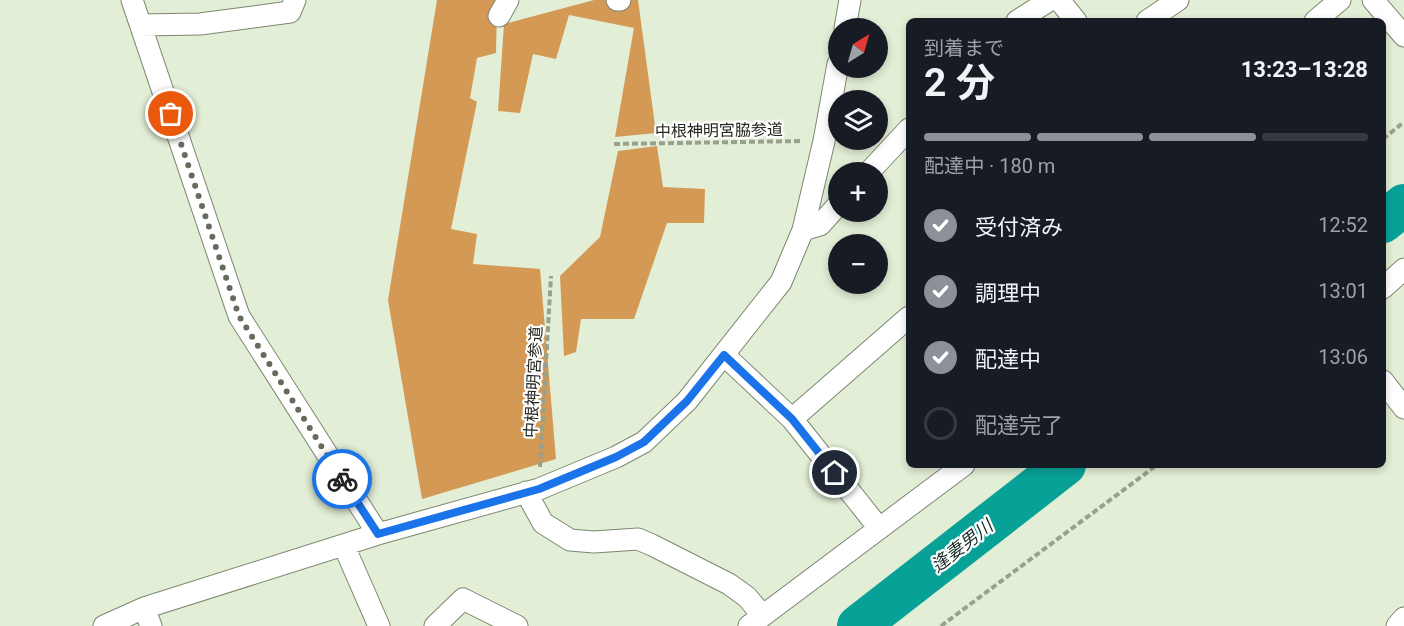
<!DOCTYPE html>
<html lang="ja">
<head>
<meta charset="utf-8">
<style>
  body { margin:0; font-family:Roboto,"Noto Sans JP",sans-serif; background:#20242c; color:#f1f3f6; height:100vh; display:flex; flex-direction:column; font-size:22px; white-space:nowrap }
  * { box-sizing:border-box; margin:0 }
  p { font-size:20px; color:#9ea1a6 }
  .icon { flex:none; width:33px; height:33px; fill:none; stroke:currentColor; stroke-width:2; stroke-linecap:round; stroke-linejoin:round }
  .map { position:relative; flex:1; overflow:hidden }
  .details { position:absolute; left:906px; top:18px; width:480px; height:450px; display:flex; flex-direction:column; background:#171b24; border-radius:9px; box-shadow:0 3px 9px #0003 }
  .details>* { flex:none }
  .needle { width:39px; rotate:37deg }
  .controls { position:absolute; left:828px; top:18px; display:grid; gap:12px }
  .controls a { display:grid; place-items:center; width:60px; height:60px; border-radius:50%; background:#171b24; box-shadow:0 3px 9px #0003; font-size:30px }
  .pin { position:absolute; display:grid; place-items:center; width:51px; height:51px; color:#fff; margin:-26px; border:3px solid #fff; border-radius:50%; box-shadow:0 2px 6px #0007 }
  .courier { position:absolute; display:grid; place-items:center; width:60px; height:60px; margin:-30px; border:4px solid #1a73e8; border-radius:50%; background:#fff; color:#222; box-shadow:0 2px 8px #0007 }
  .headline em { font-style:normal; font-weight:700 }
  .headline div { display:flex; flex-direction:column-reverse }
  .headline { display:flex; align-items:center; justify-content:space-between; height:102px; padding:0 18px }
  h1 { font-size:39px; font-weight:700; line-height:45px }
  .bar { display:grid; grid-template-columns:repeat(4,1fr); gap:9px 6px; align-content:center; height:72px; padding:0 18px }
  .bar i { height:8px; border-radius:4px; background:#363941 }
  .bar .current { background:#8c9099 }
  .bar p { grid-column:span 4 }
  ol { padding:0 18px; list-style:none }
  li { display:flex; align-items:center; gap:18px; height:66px }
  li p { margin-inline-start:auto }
  li .icon { padding:6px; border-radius:50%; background:#8c9099; color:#fff; stroke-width:4 }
  li:last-child { color:#9ea1a6 }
  li i { width:33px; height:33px; border:3px solid #363941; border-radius:50% }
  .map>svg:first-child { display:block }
  .forest { fill:#d49955 }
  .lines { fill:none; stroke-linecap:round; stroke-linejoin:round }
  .river { stroke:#08a198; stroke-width:42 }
  .minor-casing { stroke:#7c8770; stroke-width:23 }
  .path { stroke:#98a18e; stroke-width:4; stroke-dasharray:6 3; stroke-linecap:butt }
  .minor { stroke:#fff; stroke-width:21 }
  .done { stroke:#656c5d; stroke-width:6; stroke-dasharray:0 10.8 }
  .route { stroke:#1a73e8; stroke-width:8 }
  .labels { text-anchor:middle; stroke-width:4.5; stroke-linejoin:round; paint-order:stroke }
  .street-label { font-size:16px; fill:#22261d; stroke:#fff }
  .water-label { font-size:18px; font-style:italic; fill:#182e2c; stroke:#fff }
</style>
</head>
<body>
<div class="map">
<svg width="1404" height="626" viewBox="0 0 1404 626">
  <rect width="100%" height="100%" fill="#e2eed5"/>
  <path class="forest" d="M437,0H497L496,53L477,58L470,98L477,102L451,229L477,234L473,264L540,269L556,459L422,499L388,300Z
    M594,0H638L656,133L615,137L634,28L569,15L556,59L533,54L520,113L498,111L504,24Z
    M657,146L663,187L705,189L704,223H667L634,319H581L576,352L564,356L560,276L600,237L618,151Z"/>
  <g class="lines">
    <path class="river" d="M1383,222L1404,205
      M858,626L1065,465"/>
    <defs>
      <path id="minor" d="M132,0L239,316L378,534
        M617,0H620
        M1059,0L1076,21
        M1373,0L1404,36
        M499,16L508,0
        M1017,21L1050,0
        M1147,21L1178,0
        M1315,21L1340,0
        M141,25L200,24L290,12L295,0
        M845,28L850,0
        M869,172L909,129
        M803,230L820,225L838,205
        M1383,288L1404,269
        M724,355L792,419L879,528
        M1383,381L1404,408
        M792,419L909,317
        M526,492L543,523L570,540L594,542L638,539L652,545L729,584L747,597L762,615
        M344,546L379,626
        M144,608L151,626
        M104,626L144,608L378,534L539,489L616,457L644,442L687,401L781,282L803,230L824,141L838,64
        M435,626L463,599L517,626
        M749,626L964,465
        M1397,626L1404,618"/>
    </defs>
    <use href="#minor" class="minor-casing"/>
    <path class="path" d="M1383,139L1404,122
      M614,144L803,141
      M540,467L551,276
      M941,626L1157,465"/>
    <use href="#minor" class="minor"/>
  </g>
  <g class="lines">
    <path class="done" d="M171,114L239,316L342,479"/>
    <path class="route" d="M342,479L378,534L539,489L616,457L644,442L687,401L724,355L792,419L835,473"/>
  </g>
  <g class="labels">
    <g class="street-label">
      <text transform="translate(719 130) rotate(-1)" y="6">中根神明宮脇参道</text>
      <text transform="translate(533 382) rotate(-87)" y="6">中根神明宮参道</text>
    </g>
    <g class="water-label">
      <text transform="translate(962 546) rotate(-38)" y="6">逢妻男川</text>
    </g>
  </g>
</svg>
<div class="controls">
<a><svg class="needle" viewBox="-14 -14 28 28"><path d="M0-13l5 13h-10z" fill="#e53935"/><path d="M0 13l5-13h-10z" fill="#9ea1a6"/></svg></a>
<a><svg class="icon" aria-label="layers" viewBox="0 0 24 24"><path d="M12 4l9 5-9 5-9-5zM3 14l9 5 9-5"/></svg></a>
<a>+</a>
<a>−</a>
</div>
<div class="pin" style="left:171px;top:114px;background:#ea580c"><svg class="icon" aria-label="bag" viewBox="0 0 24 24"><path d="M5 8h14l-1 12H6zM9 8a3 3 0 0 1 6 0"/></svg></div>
<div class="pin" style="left:835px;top:473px;background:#1f2937"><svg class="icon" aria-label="home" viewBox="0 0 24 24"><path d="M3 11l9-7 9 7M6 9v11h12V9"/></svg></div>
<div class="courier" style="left:342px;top:479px"><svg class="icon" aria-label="bike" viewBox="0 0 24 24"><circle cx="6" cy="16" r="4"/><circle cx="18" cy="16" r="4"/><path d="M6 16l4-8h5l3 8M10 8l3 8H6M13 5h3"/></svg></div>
<section class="details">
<div class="headline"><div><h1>2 分</h1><p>到着まで</p></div><em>13:23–13:28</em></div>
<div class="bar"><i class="current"></i><i class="current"></i><i class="current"></i><i></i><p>配達中 · 180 m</p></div>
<ol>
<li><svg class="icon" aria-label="check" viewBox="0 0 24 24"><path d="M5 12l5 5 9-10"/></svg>受付済み<p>12:52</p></li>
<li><svg class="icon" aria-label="check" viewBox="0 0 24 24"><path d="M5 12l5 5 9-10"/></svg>調理中<p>13:01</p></li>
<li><svg class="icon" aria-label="check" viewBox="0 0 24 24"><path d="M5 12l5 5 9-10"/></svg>配達中<p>13:06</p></li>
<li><i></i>配達完了</li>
</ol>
</section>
</div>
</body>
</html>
